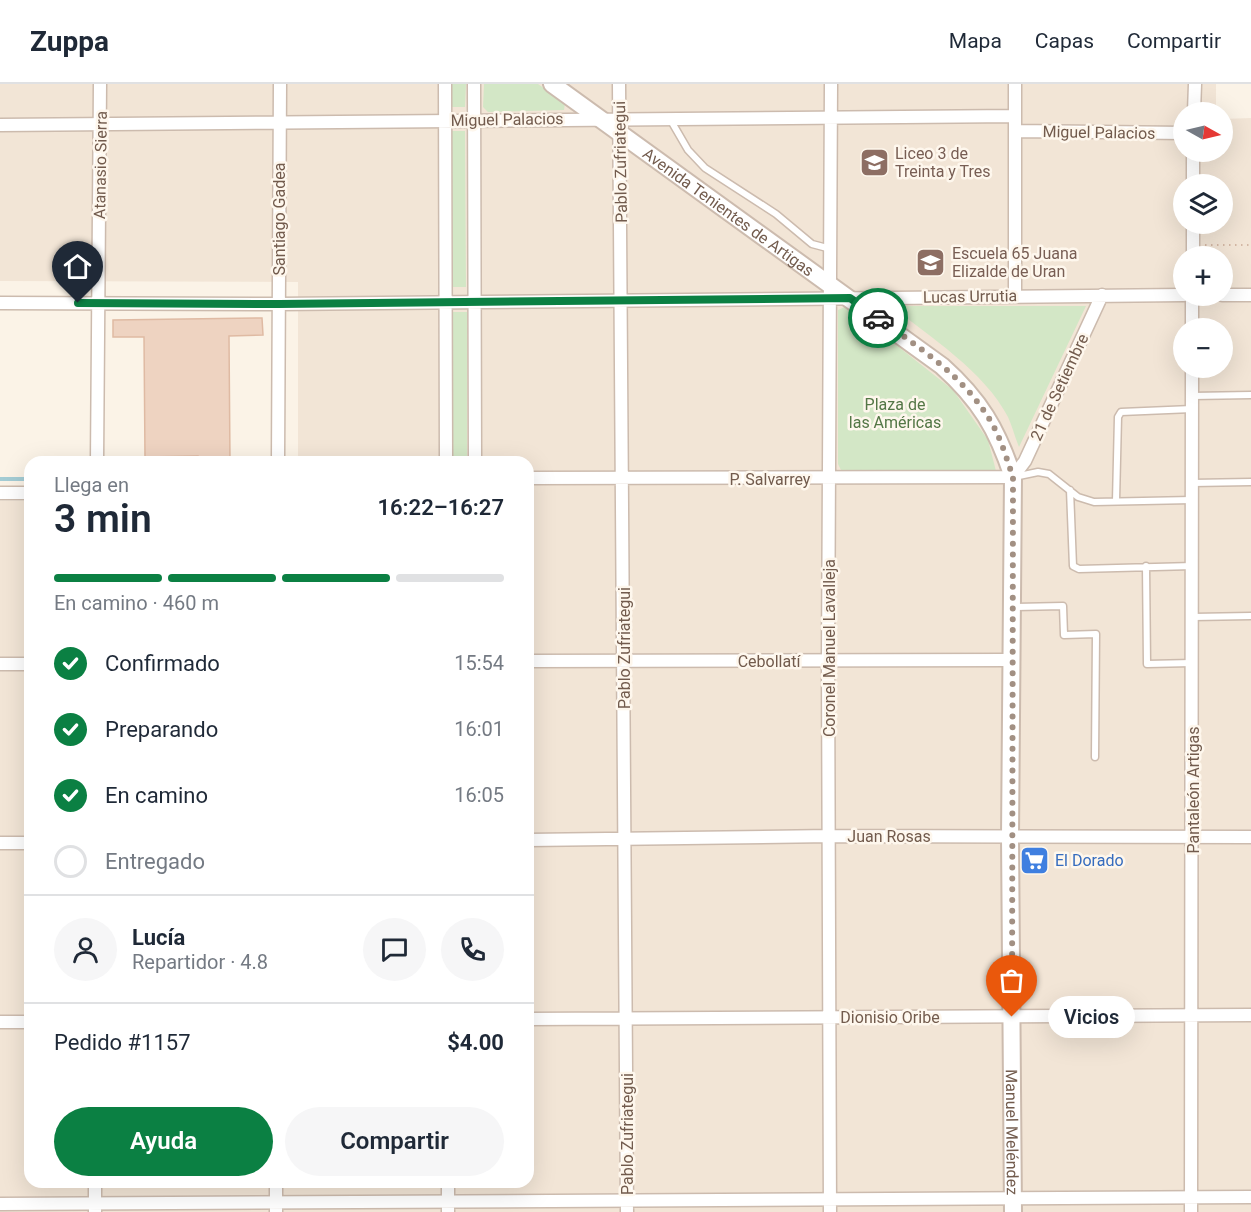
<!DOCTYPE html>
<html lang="es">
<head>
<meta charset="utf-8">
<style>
  body { margin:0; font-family:Roboto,sans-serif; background:#f6f6f7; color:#1f2937; height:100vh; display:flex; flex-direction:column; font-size:22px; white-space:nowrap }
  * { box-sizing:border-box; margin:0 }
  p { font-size:20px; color:#747a83 }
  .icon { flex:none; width:33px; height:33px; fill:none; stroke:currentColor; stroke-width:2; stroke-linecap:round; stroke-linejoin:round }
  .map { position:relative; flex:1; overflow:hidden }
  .sheet { position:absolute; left:24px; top:372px; width:510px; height:732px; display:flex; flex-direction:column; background:#fff; border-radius:18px; box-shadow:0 6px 24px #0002 }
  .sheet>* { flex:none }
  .needle { width:39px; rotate:98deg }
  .buttons { position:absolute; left:1173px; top:18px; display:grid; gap:12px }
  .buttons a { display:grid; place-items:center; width:60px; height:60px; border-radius:50%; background:#fff; box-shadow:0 6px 24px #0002; font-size:30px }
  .pin { position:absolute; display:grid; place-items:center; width:51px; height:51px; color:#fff; margin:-62px -26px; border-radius:50% 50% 50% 0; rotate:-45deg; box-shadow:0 0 6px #0007 }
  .pin .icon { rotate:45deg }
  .courier { position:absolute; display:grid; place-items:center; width:60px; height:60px; margin:-30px; border:4px solid #0b8043; border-radius:50%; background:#fff; color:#222; box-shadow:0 2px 8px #0007 }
  .bubble { position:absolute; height:42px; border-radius:21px; background:#fff; box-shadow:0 6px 24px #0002; font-size:20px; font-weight:600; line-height:42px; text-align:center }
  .overview em { font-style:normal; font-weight:600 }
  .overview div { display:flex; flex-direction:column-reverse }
  .overview { display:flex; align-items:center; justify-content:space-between; height:102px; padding:0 30px }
  h1 { font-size:39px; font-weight:600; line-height:45px }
  .bar { display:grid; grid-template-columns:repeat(4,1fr); gap:9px 6px; align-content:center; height:72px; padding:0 30px }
  .bar i { height:8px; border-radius:4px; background:#e0e1e3 }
  .bar .active { background:#0b8043 }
  .bar p { grid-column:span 4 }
  .line { display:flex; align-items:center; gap:15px; padding:0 30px; border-top:2px solid #e0e1e3 }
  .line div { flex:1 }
  .round { display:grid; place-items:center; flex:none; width:63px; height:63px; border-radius:32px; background:#f6f6f7 }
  ol { padding:0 30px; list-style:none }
  li { display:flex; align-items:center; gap:18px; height:66px }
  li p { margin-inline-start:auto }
  li .icon { padding:6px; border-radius:50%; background:#0b8043; color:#fff; stroke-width:4 }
  li:last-child { color:#747a83 }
  li i { width:33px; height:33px; border:3px solid #e0e1e3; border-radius:50% }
  .action { display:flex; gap:12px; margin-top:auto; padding:12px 30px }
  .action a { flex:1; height:69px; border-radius:36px; background:#0b8043; color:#fff; font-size:24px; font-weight:600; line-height:69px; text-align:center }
  .action a+a { background:#f6f6f7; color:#1f2937 }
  header { display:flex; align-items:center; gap:36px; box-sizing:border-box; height:84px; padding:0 30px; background:#fff; border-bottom:2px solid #e0e1e3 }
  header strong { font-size:28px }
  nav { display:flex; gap:33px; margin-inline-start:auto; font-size:21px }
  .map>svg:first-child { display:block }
  .residential { fill:#f2e5d6; fill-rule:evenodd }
  .green { fill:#d3e7c6 }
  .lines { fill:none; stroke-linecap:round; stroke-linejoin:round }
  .stream { stroke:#a4ccd4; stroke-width:4 }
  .building { fill:#eed3c1; stroke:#dfbaa3; stroke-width:1.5 }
  .service-casing { stroke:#ccbbae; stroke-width:9 }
  .minor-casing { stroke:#ccbbae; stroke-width:15 }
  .tertiary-casing { stroke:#ccbbae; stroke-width:20 }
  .path { stroke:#d3b7a4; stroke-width:2; stroke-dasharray:1.5 4.5; stroke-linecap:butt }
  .service { stroke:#fff; stroke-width:6 }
  .minor { stroke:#fff; stroke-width:12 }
  .tertiary { stroke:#fff; stroke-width:16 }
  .done { stroke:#a29083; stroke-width:6; stroke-dasharray:0 10.8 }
  .route { stroke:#0b8043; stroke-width:8 }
  .labels { text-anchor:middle; stroke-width:5; stroke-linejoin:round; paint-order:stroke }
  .street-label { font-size:16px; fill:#725b4d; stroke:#fef7ed }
  .education-label { font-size:16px; fill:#785e54; stroke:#fef7ed; text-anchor:start }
  .park-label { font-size:16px; fill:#547746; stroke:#fef7ed }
  .shop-label { font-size:16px; fill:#366cbe; stroke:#fef7ed; text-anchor:start }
</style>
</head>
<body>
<header>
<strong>Zuppa</strong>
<nav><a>Mapa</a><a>Capas</a><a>Compartir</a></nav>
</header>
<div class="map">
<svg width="1251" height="1128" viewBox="0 0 1251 1128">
  <rect width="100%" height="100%" fill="#fbf3e7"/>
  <path class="residential" d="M0,0H1216V28H1184V68H1222L1223,35L1251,34V1128H0V417H30V1098H528V378H298V198L0,197ZM1184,100H1222V140H1184ZM1184,172H1222V212H1184ZM1184,244H1222V284H1184Z"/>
  <path class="green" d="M451,0H466L465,23H450Z
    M484,0H538L565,19L564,26L488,28L483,23Z
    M451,47H465L466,203H451Z
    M847,222L953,306L988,356L996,387L841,386L838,380V226Z
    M891,222H1086L1019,363C1015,353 1012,342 1008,333C985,288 929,252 891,222Z
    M452,228H467V378H453Z"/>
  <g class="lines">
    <path class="stream" d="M0,395H30"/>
  </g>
  <path class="building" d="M262,234L263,251L229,252L230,378H198V372L145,373L144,253H113V236Z"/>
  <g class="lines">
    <defs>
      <path id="service" d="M670,35L688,66L705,84L776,130L812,160L831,165
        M1192,312L1251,311
        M1014,393L1038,388L1049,390L1078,413L1094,418L1192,416
        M1192,399L1251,398
        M1070,406L1073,482L1079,485L1193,482
        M1116,417L1118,333L1121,328L1192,325
        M1146,482L1147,580L1192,579
        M1012,523L1063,522L1064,551L1096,550L1095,673
        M1193,533L1251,532"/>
      <path id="minor" d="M445,0L446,378
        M474,0L475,378
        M619,0L627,1128
        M1194,28L1195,0
        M0,41L1015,32
        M1015,47L1184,49
        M1193,100V68
        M1193,172V140
        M1015,211V0
        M1222,211H1251
        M1192,212V244
        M0,219L279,220L1184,211
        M97,378L100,0
        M278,378L280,0
        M528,394L1013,393L1025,377L1102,211
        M0,409H30
        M528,577L1011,576
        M0,580H30
        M528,756L831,752L1251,753
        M0,759H30
        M528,935L1251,931
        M0,938H30
        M448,1098V1128
        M0,1120L1251,1113
        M95,1128V1098
        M276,1128V1098
        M830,1128L828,577L831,0
        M1191,1128L1192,284"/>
      <g id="tertiary">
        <path id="s1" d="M552,0L942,282C980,316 997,345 1013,393L1010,753L1013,1128"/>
      </g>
    </defs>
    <use href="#service" class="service-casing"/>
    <use href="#minor" class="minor-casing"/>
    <use href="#tertiary" class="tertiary-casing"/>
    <path class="path" d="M1205,161H1251"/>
    <use href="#service" class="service"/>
    <use href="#minor" class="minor"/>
    <use href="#tertiary" class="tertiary"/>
  </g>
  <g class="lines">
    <path class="done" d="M878,234C918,263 961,290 988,333C1000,351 1006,373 1013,393L1012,933"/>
    <path class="route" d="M78,219L279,220L850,214L878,234"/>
  </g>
  <defs>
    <symbol id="school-square" viewBox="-11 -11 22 22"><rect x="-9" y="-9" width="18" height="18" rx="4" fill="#8d6e63" stroke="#fef7ed"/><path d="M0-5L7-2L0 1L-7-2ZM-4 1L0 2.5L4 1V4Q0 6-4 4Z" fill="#fff"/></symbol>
    <symbol id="supermarket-square" viewBox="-11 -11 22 22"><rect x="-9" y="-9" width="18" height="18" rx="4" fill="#3f7fe0" stroke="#fef7ed"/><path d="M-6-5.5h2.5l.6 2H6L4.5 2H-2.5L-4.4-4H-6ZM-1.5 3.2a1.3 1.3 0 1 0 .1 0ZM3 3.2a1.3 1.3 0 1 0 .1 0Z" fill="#fff"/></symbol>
  </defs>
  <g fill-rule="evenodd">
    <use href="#school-square" x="858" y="62" width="33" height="33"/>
    <use href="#school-square" x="914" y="162" width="33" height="33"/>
    <use href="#supermarket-square" x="1018" y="760" width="33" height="33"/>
  </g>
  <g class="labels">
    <g class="street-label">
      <text transform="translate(507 35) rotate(-1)" y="6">Miguel Palacios</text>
      <text transform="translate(1099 48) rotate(1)" y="6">Miguel Palacios</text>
      <text transform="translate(620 78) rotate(-91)" y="6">Pablo Zufriategui</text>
      <text transform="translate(100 81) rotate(-89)" y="6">Atanasio Sierra</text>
      <text dy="6" stroke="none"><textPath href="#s1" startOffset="218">Avenida Tenientes de Artigas</textPath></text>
      <text transform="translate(279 135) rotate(-90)" y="6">Santiago Gadea</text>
      <text transform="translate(970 212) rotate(-1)" y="6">Lucas Urrutia</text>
      <text transform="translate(1059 303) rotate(-65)" y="6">21 de Setiembre</text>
      <text x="770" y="401">P. Salvarrey</text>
      <text transform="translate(624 564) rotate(-90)" y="6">Pablo Zufriategui</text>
      <text transform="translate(829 564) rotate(-90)" y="6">Coronel Manuel Lavalleja</text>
      <text x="769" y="583">Cebollatí</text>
      <text transform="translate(1193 706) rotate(-90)" y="6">Pantaleón Artigas</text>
      <text x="889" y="758">Juan Rosas</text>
      <text x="890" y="939">Dionisio Oribe</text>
      <text dy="6" stroke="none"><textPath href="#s1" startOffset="1270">Manuel Meléndez</textPath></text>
      <text transform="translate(627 1050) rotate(-90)" y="6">Pablo Zufriategui</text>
    </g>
    <g class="education-label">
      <text x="895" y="75">Liceo 3 de<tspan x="895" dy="18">Treinta y Tres</tspan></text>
      <text x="952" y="175">Escuela 65 Juana<tspan x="952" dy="18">Elizalde de Uran</tspan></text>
    </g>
    <g class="park-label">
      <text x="895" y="326">Plaza de<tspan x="895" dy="18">las Américas</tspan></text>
    </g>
    <g class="shop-label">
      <text x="1055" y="782">El Dorado</text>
    </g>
  </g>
</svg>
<div class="buttons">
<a><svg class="needle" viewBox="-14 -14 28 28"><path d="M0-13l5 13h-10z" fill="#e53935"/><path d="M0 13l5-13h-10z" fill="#747a83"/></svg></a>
<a><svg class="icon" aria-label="layers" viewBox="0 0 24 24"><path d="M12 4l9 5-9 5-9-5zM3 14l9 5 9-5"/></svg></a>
<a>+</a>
<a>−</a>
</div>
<div class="pin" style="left:1012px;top:933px;background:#ea580c"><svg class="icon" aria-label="bag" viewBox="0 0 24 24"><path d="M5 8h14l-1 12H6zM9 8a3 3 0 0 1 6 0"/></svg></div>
<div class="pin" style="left:78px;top:219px;background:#1f2937"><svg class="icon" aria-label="home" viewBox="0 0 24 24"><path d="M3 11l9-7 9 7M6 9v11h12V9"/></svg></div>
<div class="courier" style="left:878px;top:234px"><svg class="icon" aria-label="car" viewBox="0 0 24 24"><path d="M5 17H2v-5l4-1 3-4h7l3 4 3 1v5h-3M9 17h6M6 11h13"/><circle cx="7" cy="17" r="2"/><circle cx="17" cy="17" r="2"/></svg></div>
<div class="bubble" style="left:1048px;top:912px;width:87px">Vicios</div>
<section class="sheet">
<div class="overview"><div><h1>3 min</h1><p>Llega en</p></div><em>16:22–16:27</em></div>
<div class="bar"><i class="active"></i><i class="active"></i><i class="active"></i><i></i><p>En camino · 460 m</p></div>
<ol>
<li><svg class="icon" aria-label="check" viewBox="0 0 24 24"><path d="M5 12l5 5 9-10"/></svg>Confirmado<p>15:54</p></li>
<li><svg class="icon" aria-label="check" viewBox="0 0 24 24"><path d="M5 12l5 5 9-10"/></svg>Preparando<p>16:01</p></li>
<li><svg class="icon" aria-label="check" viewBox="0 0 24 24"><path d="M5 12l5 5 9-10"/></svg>En camino<p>16:05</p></li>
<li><i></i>Entregado</li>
</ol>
<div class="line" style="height:108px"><a class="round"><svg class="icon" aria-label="person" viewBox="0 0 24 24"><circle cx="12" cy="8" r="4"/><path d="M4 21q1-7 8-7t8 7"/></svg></a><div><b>Lucía</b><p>Repartidor · 4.8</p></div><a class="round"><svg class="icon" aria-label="chat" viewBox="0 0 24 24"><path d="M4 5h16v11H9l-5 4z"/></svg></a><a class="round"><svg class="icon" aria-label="phone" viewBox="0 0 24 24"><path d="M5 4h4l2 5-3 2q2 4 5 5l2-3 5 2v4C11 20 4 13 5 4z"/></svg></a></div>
<div class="line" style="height:78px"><div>Pedido #1157</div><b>$4.00</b></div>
<div class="action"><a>Ayuda</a><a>Compartir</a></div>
</section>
</div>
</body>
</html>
